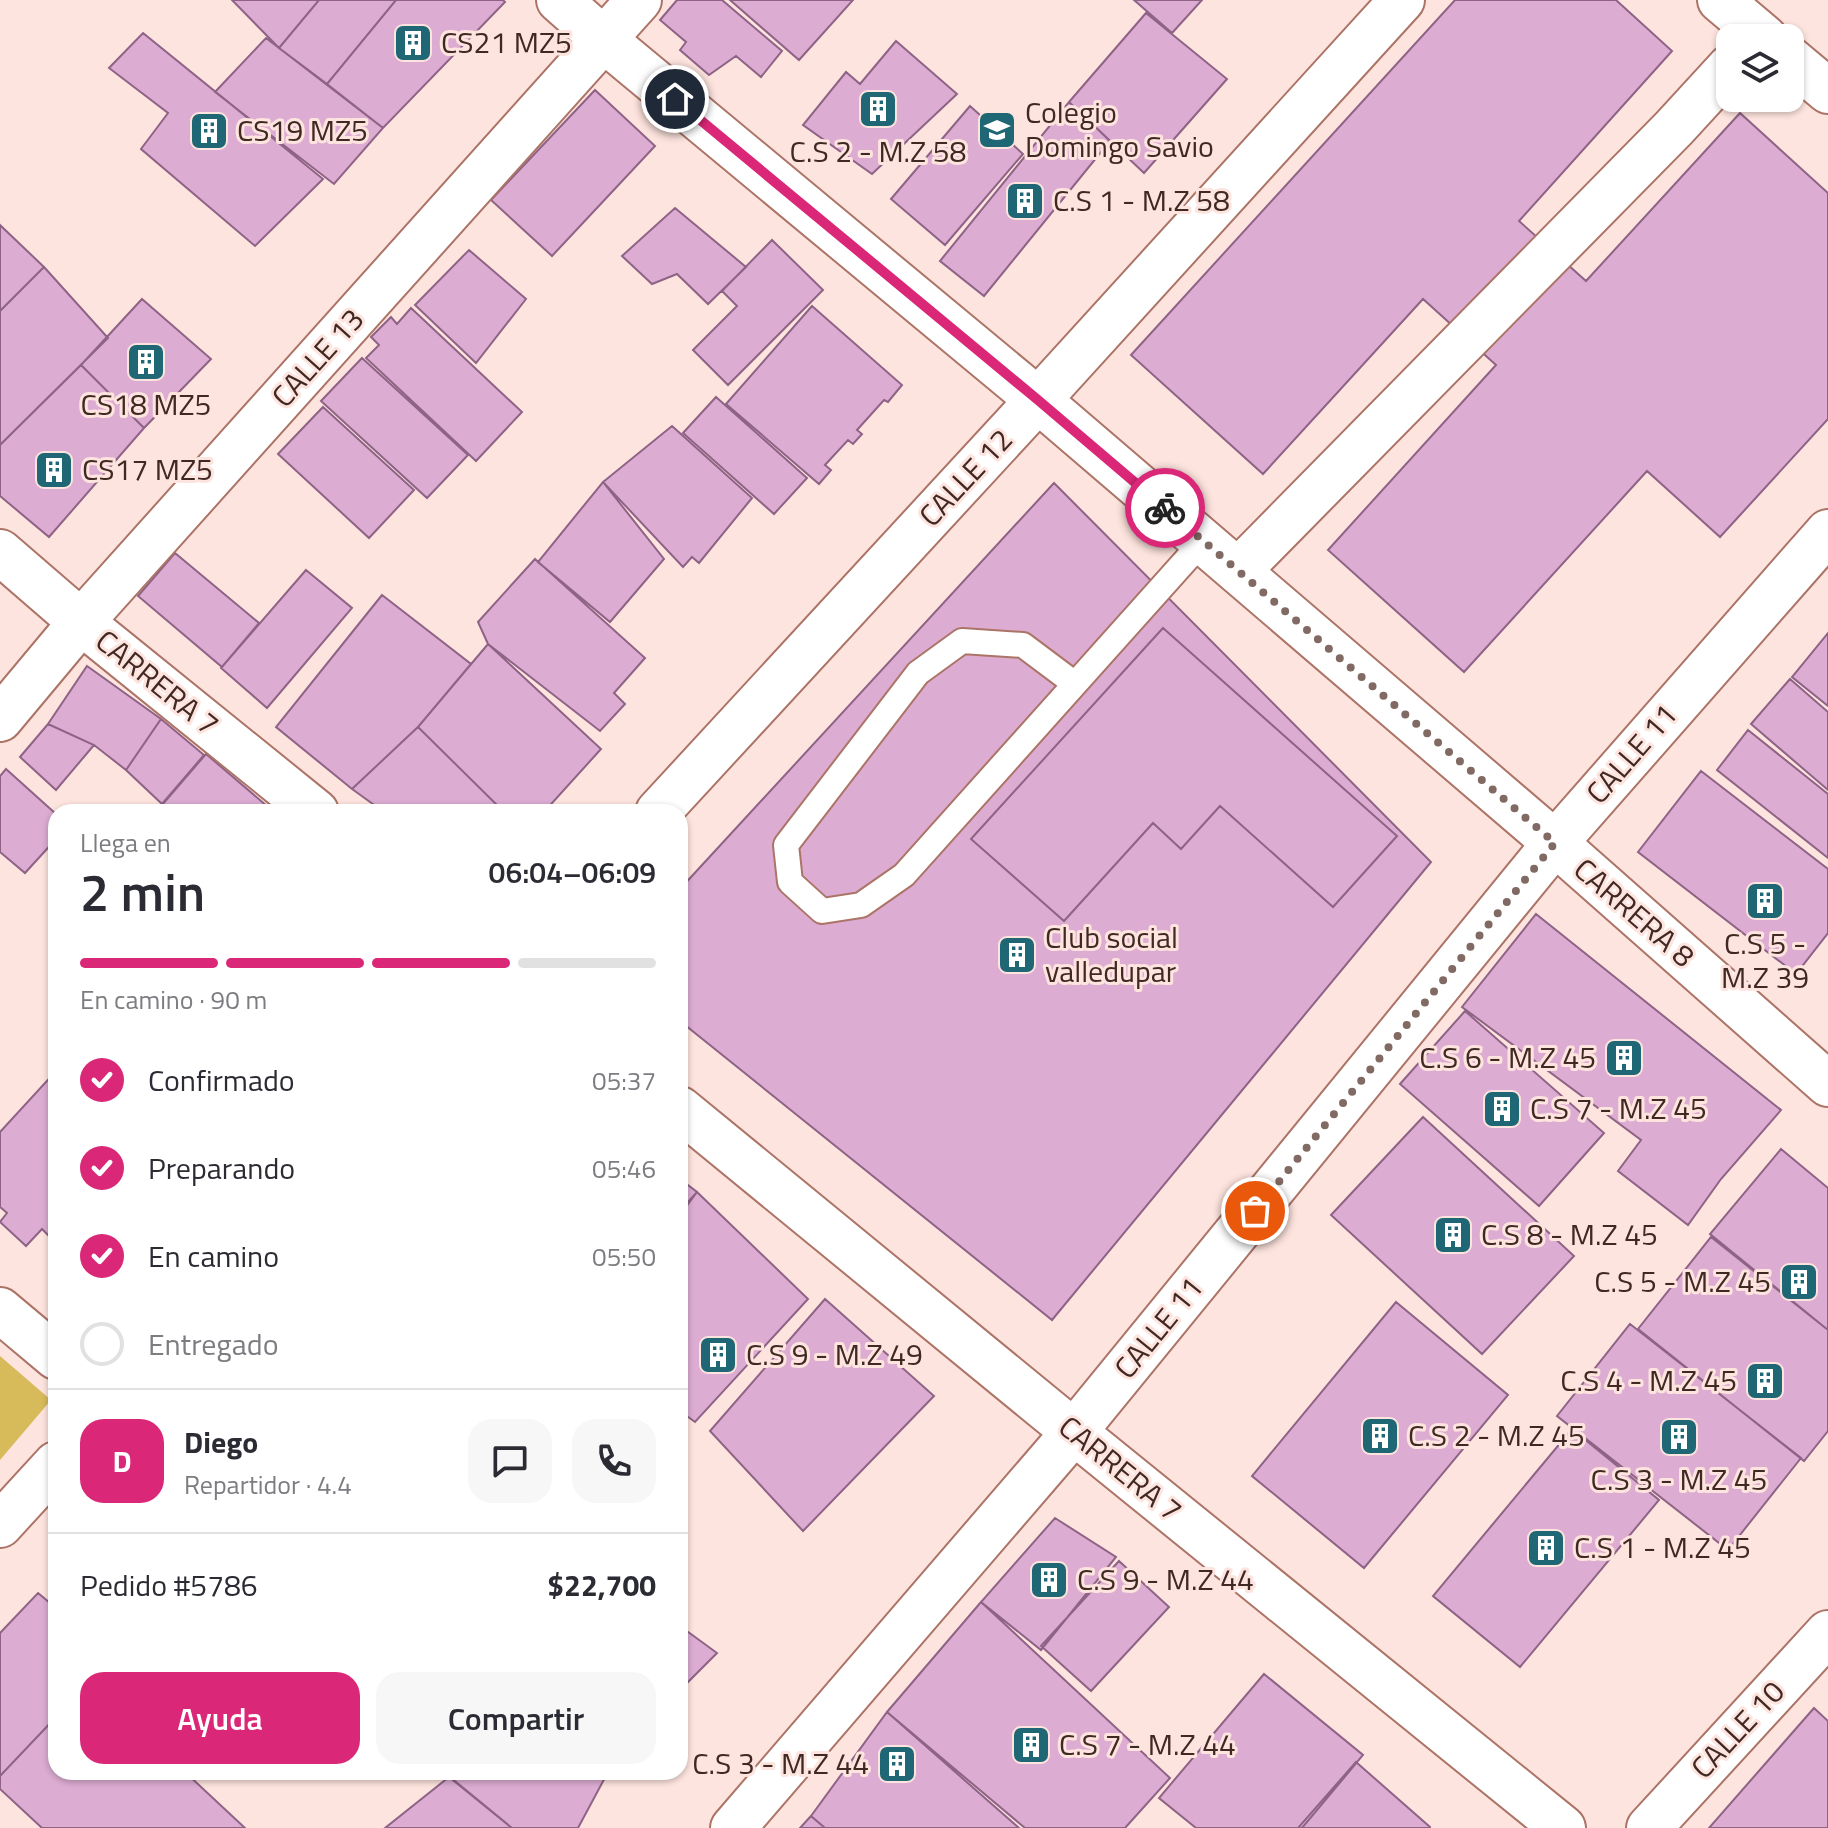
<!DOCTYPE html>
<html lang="es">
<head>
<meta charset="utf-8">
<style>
  body { margin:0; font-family:"Titillium Web",sans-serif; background:#f7f7f7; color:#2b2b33; height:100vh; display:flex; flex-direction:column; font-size:30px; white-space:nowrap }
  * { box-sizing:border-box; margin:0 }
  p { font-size:26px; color:#7c7c81 }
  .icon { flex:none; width:44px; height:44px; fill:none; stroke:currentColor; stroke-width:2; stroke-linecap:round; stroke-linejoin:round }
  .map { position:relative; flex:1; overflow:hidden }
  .panel { position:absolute; left:48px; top:804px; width:640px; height:976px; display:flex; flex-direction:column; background:#fff; border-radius:24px; box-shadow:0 2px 6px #0004 }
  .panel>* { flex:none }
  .tools { position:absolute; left:1716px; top:24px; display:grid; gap:16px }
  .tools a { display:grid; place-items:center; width:88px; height:88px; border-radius:16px; background:#fff; box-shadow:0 2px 6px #0004; font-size:40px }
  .pin { position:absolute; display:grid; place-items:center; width:68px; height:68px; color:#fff; margin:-34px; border:4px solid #fff; border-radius:50%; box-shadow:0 2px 8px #0007 }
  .courier { position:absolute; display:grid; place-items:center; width:80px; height:80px; margin:-40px; border:6px solid #db2777; border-radius:50%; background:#fff; color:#222; box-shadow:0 2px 10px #0007 }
  .headline em { font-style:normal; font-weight:600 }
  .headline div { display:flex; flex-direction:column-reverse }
  .headline { display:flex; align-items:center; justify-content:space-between; height:136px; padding:0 32px }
  h1 { font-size:52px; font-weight:600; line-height:60px }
  .bar { display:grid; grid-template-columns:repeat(4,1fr); gap:12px 8px; align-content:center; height:96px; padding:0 32px }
  .bar i { height:10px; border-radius:6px; background:#e1e1e2 }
  .bar .on { background:#db2777 }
  .bar p { grid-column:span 4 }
  .line { display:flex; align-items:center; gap:20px; padding:0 32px; border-top:2px solid #e1e1e2 }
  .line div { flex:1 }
  .round { display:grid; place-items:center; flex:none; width:84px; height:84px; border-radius:24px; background:#f7f7f7 }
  ol { padding:0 32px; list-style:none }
  li { display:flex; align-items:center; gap:24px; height:88px }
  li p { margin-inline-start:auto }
  li .icon { padding:8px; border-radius:50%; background:#db2777; color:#fff; stroke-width:4 }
  li:last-child { color:#7c7c81 }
  li i { width:44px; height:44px; border:4px solid #e1e1e2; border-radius:50% }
  .cta { display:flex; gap:16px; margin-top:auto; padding:16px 32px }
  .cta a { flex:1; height:92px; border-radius:24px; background:#db2777; color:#fff; font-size:32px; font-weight:600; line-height:92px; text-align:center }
  .cta a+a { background:#f7f7f7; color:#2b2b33 }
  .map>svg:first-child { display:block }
  .green { fill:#d7bb5a }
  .building { fill:#dcacd2; stroke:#8e6386; stroke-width:2 }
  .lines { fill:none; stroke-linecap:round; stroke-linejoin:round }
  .service-casing { stroke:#ac7467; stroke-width:28 }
  .minor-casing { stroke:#ac7467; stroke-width:48 }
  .tertiary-casing { stroke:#ac7467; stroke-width:48 }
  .service { stroke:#fff; stroke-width:24 }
  .minor { stroke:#fff; stroke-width:44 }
  .tertiary { stroke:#fff; stroke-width:44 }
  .done { stroke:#826a64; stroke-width:8; stroke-dasharray:0 14.4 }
  .route { stroke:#db2777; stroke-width:10 }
  .labels { text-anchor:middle; stroke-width:6; stroke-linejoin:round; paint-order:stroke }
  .poi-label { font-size:30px; fill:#402823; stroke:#fee4de; text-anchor:start }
  .street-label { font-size:30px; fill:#402823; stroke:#fee4de }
</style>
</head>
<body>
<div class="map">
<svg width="1828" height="1828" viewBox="0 0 1828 1828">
  <rect width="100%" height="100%" fill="#fee4de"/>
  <path class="green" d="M0,1356L51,1400L0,1460Z"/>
  <path class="building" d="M232,0H319L279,48Z
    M319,0H396L327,84L279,48Z
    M396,0H503L505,2L383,128L327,84Z
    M677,0H722L782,51L761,77L736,56L709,75L680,50L686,42L660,20Z
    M730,0H853L799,60Z
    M1134,0H1202L1172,33Z
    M1455,0H1616L1672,51L1519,221L1586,281L1740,113L1828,193V419L1720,537L1647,471L1464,672L1328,550L1496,365L1423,299L1263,474L1131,355Z
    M1146,13L1227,79L1144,173L1069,102Z
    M143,33L323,179L255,246L141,149L168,113L109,68Z
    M266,38L383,128L334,184L215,92Z
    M896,41L957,94L872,174L803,125L846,72L860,84Z
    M595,90L655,146L552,256L491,200Z
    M1069,102L1110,141L984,296L940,261Z
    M970,106L1023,154L945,245L891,199Z
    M675,208L746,267L708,304L677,274L652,284L622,256Z
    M0,225L44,267L0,311Z
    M772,240L823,290L728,385L693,350L737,306L722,291Z
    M469,250L526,299L476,363L415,305Z
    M44,267L108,338L0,445V311Z
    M142,299L211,359L144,428L81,365Z
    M812,306L902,385L888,402L884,400L857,430L862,434L853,444L848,440L825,465L831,470L819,484L726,404Z
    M411,308L522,412L476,461L366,358L379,345L371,337L391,317L397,324Z
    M362,358L468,455L427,498L321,401Z
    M81,365L144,428L49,537L0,496V445Z
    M716,397L807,478L774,514L683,433Z
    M323,407L414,490L369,538L278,454Z
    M672,426L752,498L699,563L692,557L683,567L603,482Z
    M603,482L664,559L610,622L538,562Z
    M1054,483L1431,862L1052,1320L680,1021V889Z
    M175,553L259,623L222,667L138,596Z
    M535,559L645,658L614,693L625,704L600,731L488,644L478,622Z
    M306,570L352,608L267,708L221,668Z
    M382,595L471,664L418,727L352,789L276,727Z
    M1163,628L1397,836L1333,907L1220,806L1181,849L1153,823L1064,921L971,839Z
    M1828,633V706L1792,677Z
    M488,644L601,749L544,812H504L418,727Z
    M87,666L161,719L126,770L94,745L48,724Z
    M1790,679L1828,712V790L1751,724Z
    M161,719L204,755L162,804L126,770Z
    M48,724L94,745L56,790L20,757Z
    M418,727L504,812H384L352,789Z
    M1748,730L1828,794V858L1717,770Z
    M206,754L274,812H170L162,805Z
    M6,769L56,814V839L25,873L0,852V776Z
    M1701,771L1828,869V933L1796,974L1638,852Z
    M1536,914L1781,1110L1721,1179L1688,1225L1618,1171L1641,1140L1462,1007Z
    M1465,1011L1604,1133L1539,1206L1400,1084Z
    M56,1071V1229L49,1236L42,1229L26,1246L0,1222L7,1213L0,1207V1132Z
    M1423,1117L1574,1256L1482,1354L1331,1215Z
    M1781,1149L1828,1188V1330L1710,1234Z
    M680,1179L697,1192L680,1211Z
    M697,1192L808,1299L695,1422L680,1411V1215Z
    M1711,1237L1828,1330V1431L1804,1461L1638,1329Z
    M825,1299L934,1396L803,1531L710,1431Z
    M1396,1302L1508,1395L1364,1568L1252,1476Z
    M1630,1324L1801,1458L1728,1550L1557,1416Z
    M1572,1429L1659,1500L1520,1667L1433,1596Z
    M1055,1518L1116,1557L1041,1650L981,1602Z
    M1119,1561L1169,1607L1091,1691L1041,1646Z
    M38,1593L56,1608V1717L0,1776V1633Z
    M981,1602L1170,1778L1125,1828H1025L887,1712Z
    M680,1626L717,1653L680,1690Z
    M1264,1674L1363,1755L1302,1828H1196L1159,1798Z
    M1814,1708L1828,1721V1828H1709Z
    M887,1712L1019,1828H825L811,1816Z
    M56,1717V1772H185L245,1828H42L0,1789V1776Z
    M1356,1762L1430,1827V1828H1298Z
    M444,1772H608L578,1828H512Z
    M449,1777L512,1828H385Z
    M811,1816L825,1828H800Z"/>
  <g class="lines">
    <defs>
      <path id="service" d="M1075,684L1023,645L962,641L918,673L786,845L790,882L822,911L861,905L904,875L1203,541"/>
      <path id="minor" d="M0,552L81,622L316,812
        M1238,571L1674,128L1730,67
        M0,719L81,622L639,0
        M680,1109L1074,1432L1563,1828
        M0,1310L56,1357
        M733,1828L1074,1432L1555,843L1828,532
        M1649,1828L1828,1633"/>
      <path id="tertiary" d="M559,0L603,39L1038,400L1555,843L1828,1084
        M1720,0L1765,38
        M1790,59L1828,91
        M658,812L1038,400L1402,0
        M0,1525L56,1464"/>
    </defs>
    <use href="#service" class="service-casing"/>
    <use href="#minor" class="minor-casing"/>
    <use href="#tertiary" class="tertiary-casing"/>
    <use href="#service" class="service"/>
    <use href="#minor" class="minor"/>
    <use href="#tertiary" class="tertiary"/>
  </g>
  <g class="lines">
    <path class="done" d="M1165,508L1555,843L1255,1211"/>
    <path class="route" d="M675,99L1038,400L1165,508"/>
  </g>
  <defs>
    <symbol id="building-square" viewBox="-11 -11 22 22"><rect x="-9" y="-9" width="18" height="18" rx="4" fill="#1f6775" stroke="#fee4de"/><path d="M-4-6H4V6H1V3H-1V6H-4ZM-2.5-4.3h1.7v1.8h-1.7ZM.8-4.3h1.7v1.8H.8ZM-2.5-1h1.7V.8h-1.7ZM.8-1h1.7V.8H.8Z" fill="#fff"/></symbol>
    <symbol id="school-square" viewBox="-11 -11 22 22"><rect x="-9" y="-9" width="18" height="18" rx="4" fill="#1f6775" stroke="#fee4de"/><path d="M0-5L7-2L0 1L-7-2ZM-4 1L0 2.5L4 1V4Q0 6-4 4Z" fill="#fff"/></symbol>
  </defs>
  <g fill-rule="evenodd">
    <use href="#building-square" x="391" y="21" width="44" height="44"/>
    <use href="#building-square" x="856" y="87" width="44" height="44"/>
    <use href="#school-square" x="975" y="108" width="44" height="44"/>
    <use href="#building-square" x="187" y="109" width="44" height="44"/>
    <use href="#building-square" x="1003" y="179" width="44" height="44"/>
    <use href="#building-square" x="124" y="340" width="44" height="44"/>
    <use href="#building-square" x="32" y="448" width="44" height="44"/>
    <use href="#building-square" x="1743" y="879" width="44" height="44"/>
    <use href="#building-square" x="995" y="933" width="44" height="44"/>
    <use href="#building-square" x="1602" y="1036" width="44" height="44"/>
    <use href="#building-square" x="1480" y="1087" width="44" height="44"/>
    <use href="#building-square" x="1431" y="1213" width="44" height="44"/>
    <use href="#building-square" x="1777" y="1260" width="44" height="44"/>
    <use href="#building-square" x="696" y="1333" width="44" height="44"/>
    <use href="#building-square" x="1743" y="1359" width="44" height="44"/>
    <use href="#building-square" x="1358" y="1414" width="44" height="44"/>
    <use href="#building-square" x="1657" y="1415" width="44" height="44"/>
    <use href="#building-square" x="1524" y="1526" width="44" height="44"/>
    <use href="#building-square" x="1027" y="1558" width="44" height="44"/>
    <use href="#building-square" x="1009" y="1723" width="44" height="44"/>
    <use href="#building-square" x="875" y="1742" width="44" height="44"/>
  </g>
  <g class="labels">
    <g class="poi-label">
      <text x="441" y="53">CS21 MZ5</text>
      <text x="1025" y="123">Colegio<tspan x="1025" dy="34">Domingo Savio</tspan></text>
      <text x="237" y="141">CS19 MZ5</text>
      <text x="878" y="162" text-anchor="middle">C.S 2 - M.Z 58</text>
      <text x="1053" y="211">C.S 1 - M.Z 58</text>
      <text x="146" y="415" text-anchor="middle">CS18 MZ5</text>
      <text x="82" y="480">CS17 MZ5</text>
      <text x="1045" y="948">Club social<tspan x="1045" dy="34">valledupar</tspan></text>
      <text x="1765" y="954" text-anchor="middle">C.S 5 -<tspan x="1765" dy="34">M.Z 39</tspan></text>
      <text x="1596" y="1068" text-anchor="end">C.S 6 - M.Z 45</text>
      <text x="1530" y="1119">C.S 7 - M.Z 45</text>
      <text x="1481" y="1245">C.S 8 - M.Z 45</text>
      <text x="1771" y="1292" text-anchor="end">C.S 5 - M.Z 45</text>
      <text x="746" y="1365">C.S 9 - M.Z 49</text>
      <text x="1737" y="1391" text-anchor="end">C.S 4 - M.Z 45</text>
      <text x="1408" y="1446">C.S 2 - M.Z 45</text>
      <text x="1679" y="1490" text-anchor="middle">C.S 3 - M.Z 45</text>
      <text x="1574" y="1558">C.S 1 - M.Z 45</text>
      <text x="1077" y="1590">C.S 9 - M.Z 44</text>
      <text x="1059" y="1755">C.S 7 - M.Z 44</text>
      <text x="869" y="1774" text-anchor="end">C.S 3 - M.Z 44</text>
    </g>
    <g class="street-label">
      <text transform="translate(318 358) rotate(-48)" y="10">CALLE 13</text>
      <text transform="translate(966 478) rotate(-47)" y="10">CALLE 12</text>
      <text transform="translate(157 683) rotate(39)" y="10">CARRERA 7</text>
      <text transform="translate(1632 754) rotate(-49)" y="10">CALLE 11</text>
      <text transform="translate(1634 913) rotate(41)" y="10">CARRERA 8</text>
      <text transform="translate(1159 1328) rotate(-51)" y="10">CALLE 11</text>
      <text transform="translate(1120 1469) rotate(39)" y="10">CARRERA 7</text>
      <text transform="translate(1738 1730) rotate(-47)" y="10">CALLE 10</text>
    </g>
  </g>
</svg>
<div class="tools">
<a><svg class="icon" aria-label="layers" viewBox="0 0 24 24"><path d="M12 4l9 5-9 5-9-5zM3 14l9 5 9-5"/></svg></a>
</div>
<div class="pin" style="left:1255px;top:1211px;background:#ea580c"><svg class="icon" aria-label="bag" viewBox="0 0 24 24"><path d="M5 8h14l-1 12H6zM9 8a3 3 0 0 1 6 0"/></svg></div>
<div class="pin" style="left:675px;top:99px;background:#1f2937"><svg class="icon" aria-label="home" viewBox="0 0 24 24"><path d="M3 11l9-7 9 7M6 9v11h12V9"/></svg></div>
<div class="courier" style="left:1165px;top:508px"><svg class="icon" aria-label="bike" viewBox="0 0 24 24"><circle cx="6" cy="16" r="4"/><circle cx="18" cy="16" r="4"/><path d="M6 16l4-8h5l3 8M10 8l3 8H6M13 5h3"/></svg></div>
<section class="panel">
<div class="headline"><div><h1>2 min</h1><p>Llega en</p></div><em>06:04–06:09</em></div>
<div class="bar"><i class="on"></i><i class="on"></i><i class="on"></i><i></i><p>En camino · 90 m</p></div>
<ol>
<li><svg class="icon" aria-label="check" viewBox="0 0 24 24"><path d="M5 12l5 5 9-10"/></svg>Confirmado<p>05:37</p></li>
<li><svg class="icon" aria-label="check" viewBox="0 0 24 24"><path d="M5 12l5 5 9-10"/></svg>Preparando<p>05:46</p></li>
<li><svg class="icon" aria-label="check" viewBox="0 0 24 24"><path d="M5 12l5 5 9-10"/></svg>En camino<p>05:50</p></li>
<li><i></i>Entregado</li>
</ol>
<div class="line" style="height:144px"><b class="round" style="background:#db2777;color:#fff">D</b><div><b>Diego</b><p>Repartidor · 4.4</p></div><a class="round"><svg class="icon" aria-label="chat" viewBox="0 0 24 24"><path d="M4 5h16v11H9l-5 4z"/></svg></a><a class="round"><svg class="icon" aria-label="phone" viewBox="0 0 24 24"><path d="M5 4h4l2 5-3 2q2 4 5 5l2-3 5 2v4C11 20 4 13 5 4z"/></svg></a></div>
<div class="line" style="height:104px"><div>Pedido #5786</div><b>$22,700</b></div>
<div class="cta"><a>Ayuda</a><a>Compartir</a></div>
</section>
</div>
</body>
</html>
